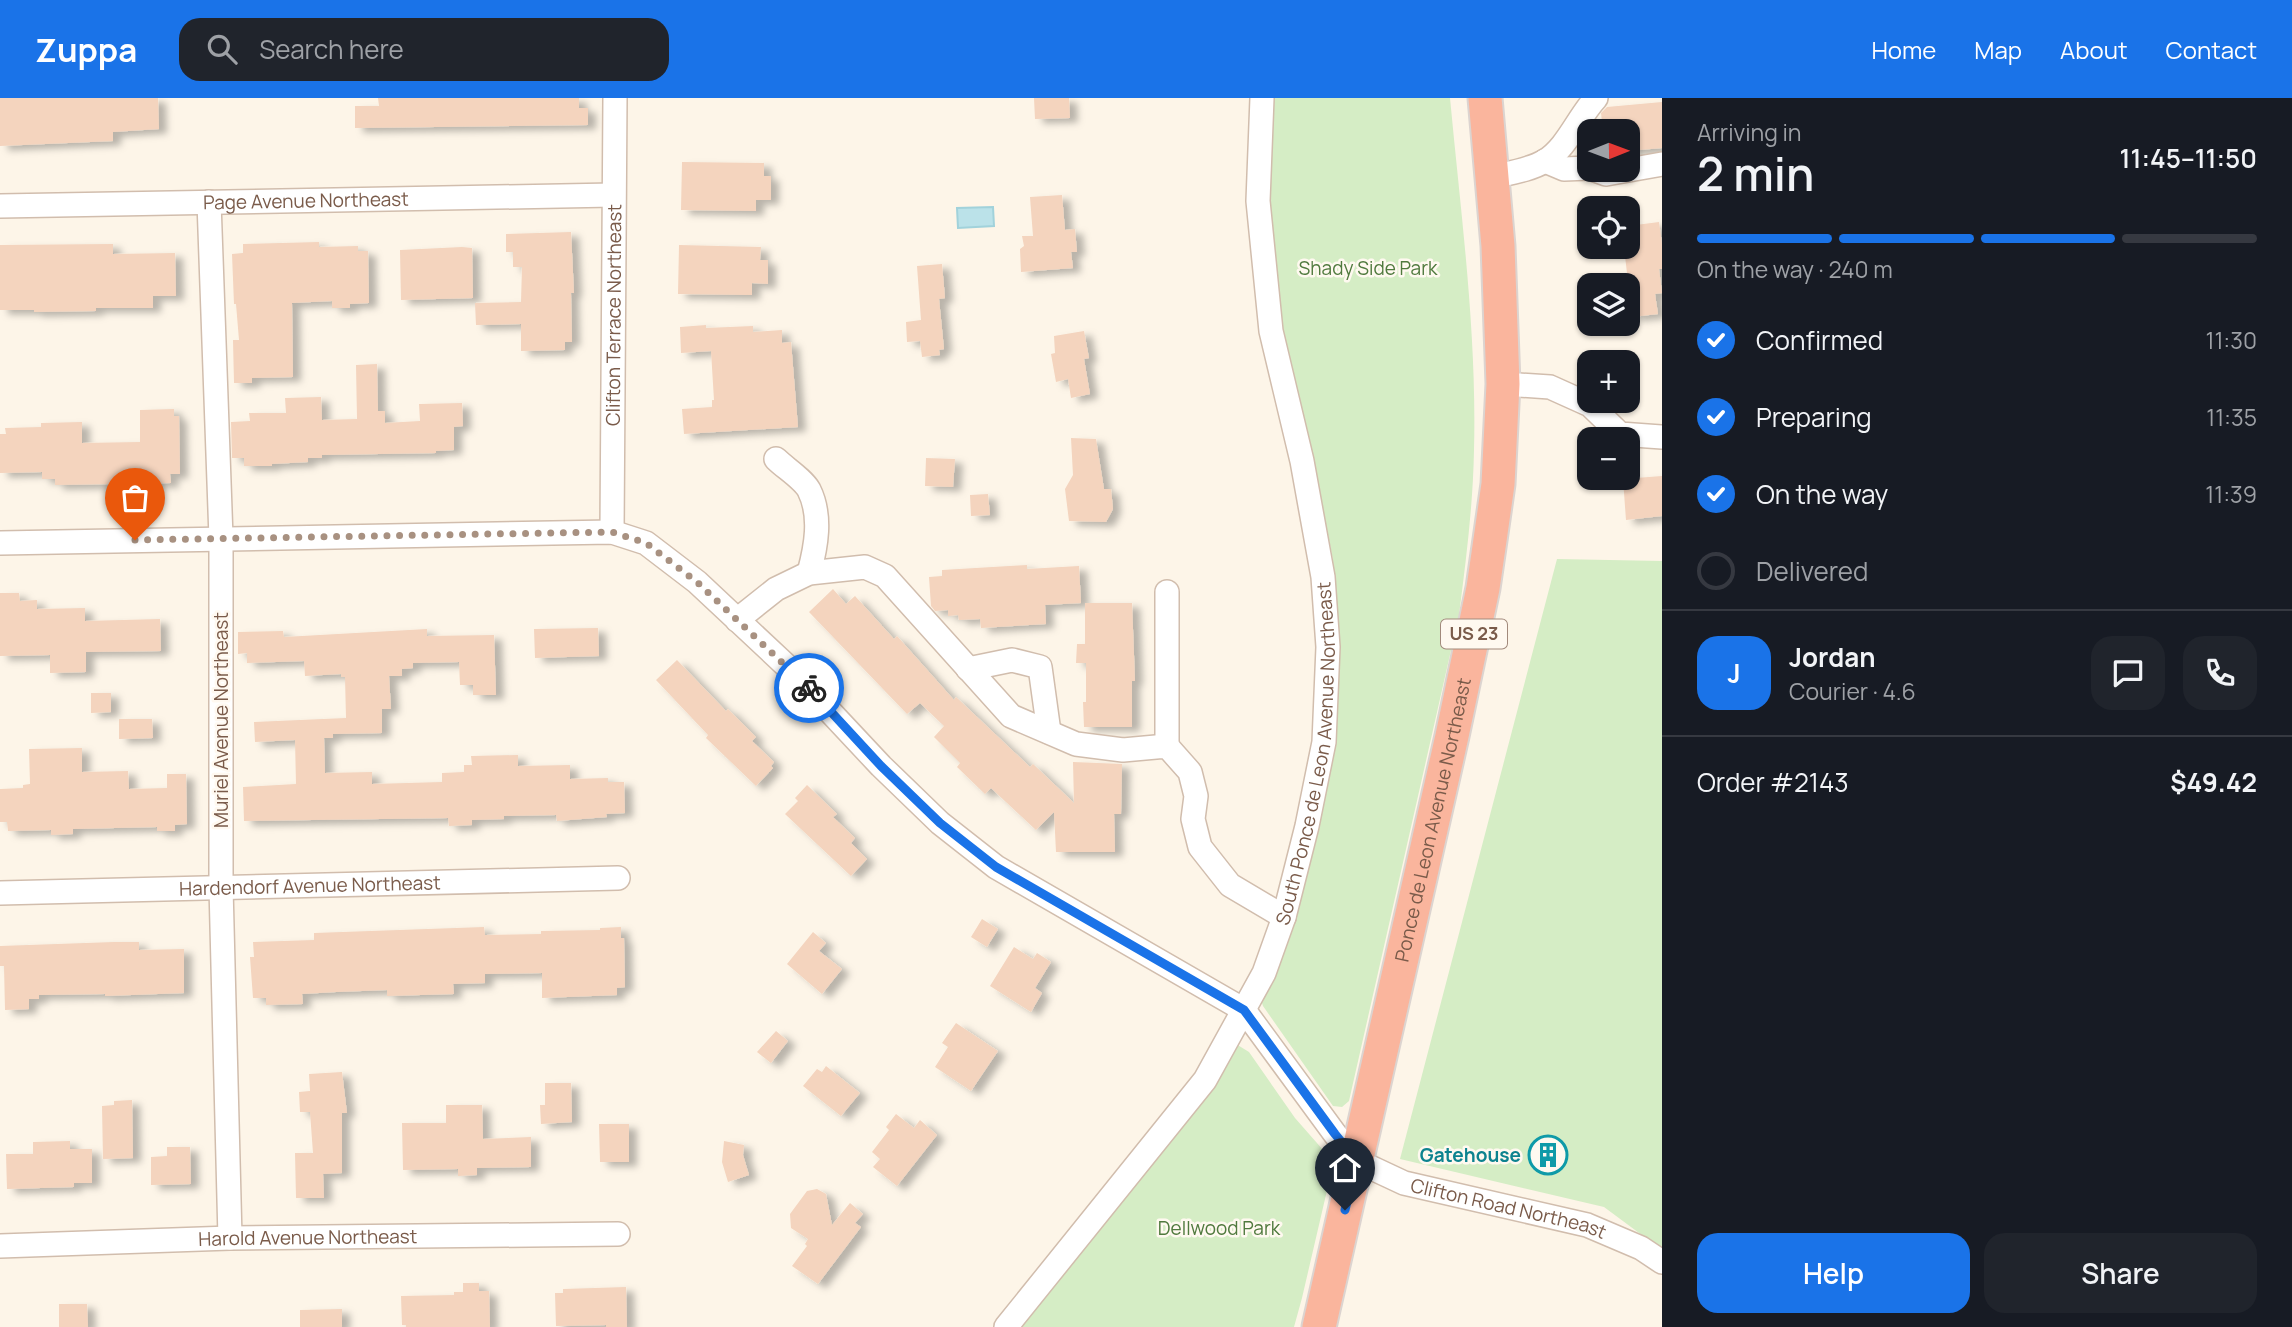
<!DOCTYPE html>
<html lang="en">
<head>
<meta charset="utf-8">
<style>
  body { margin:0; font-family:Manrope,sans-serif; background:#20242c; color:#f1f3f6; height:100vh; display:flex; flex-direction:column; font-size:26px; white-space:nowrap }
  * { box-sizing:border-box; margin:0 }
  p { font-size:23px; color:#9ea1a6 }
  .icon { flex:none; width:38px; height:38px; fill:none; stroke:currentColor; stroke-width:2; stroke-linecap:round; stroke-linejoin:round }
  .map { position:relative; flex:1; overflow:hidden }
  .sheet { display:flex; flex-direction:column; background:#171b24; width:630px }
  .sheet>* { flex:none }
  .needle { width:46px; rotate:89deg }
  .controls { position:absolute; left:1577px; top:21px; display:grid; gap:14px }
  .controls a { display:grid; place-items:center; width:63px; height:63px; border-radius:14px; background:#171b24; box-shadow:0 2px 5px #0004; font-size:35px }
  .pin { position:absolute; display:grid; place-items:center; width:60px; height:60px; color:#fff; margin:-72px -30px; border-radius:50% 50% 50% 0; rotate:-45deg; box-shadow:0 0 7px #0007 }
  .pin .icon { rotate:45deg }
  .courier { position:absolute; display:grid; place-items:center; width:70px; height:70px; margin:-35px; border:5px solid #1a73e8; border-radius:50%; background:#fff; color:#222; box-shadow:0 2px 9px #0007 }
  .head em { font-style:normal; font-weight:600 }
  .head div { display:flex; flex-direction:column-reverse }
  .head { display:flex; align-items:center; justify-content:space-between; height:119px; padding:0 35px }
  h1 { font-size:46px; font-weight:600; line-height:52px }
  .bar { display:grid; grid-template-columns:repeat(4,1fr); gap:10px 7px; align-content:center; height:84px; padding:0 35px }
  .bar i { height:9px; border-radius:5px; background:#363941 }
  .bar .active { background:#1a73e8 }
  .bar p { grid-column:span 4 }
  .line { display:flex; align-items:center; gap:18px; padding:0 35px; border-top:2px solid #363941 }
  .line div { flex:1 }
  .round { display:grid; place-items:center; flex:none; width:74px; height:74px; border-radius:21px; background:#20242c }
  ol { padding:0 35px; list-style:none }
  li { display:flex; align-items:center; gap:21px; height:77px }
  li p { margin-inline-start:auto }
  li .icon { padding:7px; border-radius:50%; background:#1a73e8; color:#fff; stroke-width:4 }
  li:last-child { color:#9ea1a6 }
  li i { width:38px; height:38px; border:4px solid #363941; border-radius:50% }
  .cta { display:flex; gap:14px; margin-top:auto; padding:14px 35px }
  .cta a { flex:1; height:80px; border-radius:21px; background:#1a73e8; color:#fff; font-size:28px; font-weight:600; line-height:80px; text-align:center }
  .cta a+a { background:#20242c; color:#f1f3f6 }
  header { display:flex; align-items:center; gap:42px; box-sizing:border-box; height:98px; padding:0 35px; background:#1a73e8; color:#fff }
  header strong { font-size:33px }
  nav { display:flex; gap:38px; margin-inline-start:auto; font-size:24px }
  .search { width:490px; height:63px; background:#20242c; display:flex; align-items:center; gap:18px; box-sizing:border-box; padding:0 24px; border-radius:21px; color:#9ea1a6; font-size:26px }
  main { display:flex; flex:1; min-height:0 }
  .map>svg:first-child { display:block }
  .green { fill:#d5edc5 }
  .water { fill:#bbe2e9; stroke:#a1d2db; stroke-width:2 }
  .building { fill:#f4d4be; filter:url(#shadow) }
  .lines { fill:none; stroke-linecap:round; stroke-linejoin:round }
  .minor-casing { stroke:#d1bdad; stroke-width:26 }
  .highway-casing { stroke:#dcd4d0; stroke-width:37 }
  .minor { stroke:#fff; stroke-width:23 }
  .highway { stroke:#fab59d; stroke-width:33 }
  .done { stroke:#a89181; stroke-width:7; stroke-dasharray:0 12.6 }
  .route { stroke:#1a73e8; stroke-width:9 }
  .labels { text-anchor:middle; stroke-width:5; stroke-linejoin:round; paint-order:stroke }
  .shield { fill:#fff9f0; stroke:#a28a7c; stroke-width:2 }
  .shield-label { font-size:18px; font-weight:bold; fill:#7a5b4a }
  .street-label { font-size:19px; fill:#7a5b4a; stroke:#fff9f0 }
  .park-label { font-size:19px; fill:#507a3e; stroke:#fff9f0 }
  .culture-label { font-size:19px; font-weight:bold; fill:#0d838f; stroke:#fff9f0; text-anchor:end }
</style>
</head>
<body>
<header>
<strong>Zuppa</strong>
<div class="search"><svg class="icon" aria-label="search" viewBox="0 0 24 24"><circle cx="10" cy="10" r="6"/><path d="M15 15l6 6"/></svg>Search here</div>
<nav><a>Home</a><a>Map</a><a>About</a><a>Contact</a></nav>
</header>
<main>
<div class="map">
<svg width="1662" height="1229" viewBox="0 0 1662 1229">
  <defs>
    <filter id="shadow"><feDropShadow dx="8" dy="4.5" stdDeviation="3.5" flood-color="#0004"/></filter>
  </defs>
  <rect width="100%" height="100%" fill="#fdf5e8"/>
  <path class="green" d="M1271,0H1450C1461,117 1477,235 1474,352C1473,408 1466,462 1459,517L1349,1003L1342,1009L1333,1008L1263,908L1260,899L1283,851L1318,734L1332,638L1337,561L1333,462L1319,391L1279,233L1269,95Z
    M1557,461L1662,463V1152L1604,1109L1400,1061Z
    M1236,946L1249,954L1295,1020L1331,1061L1335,1058L1302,1200L1294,1229H1017Z"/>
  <path class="water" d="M993,109L994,128L958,130L957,110Z"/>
  <path class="building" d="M0,0H158L159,31L113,34V43L0,48Z
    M378,0H579V10H588V27L355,30V8H379Z
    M1034,0H1069L1070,20L1035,21Z
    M1662,4V50L1628,53V33H1603L1601,15L1607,9Z
    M682,64L764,65V78H771V102H756V113L681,112Z
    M1062,97L1065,132L1075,131L1077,154H1071L1073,170L1021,174L1020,151L1024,148L1022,138H1033L1030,99Z
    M1659,124L1662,146V171H1659L1662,195L1655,196L1658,216L1632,219L1624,149H1628V128Z
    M571,134L574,195H571L572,244H565V252L521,253V226L476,227L475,205L521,204L522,169H513V154H506V136Z
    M319,144V149L358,148V153H368L369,205L350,206V210H332V203L292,205L293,279L252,280V285H234L233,242H239L236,206H234L232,156L243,155V146Z
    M113,146V156L175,155L176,198H153V210H96V213L34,214V212H0V147Z
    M679,147L761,149L760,162H768V186L752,185V197L678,196Z
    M462,149L472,150L473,200L401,202L400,152Z
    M942,166L945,200L939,201L944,251L939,252L940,257L922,259L920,243L907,244L906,224L921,222L917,168Z
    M706,227V230L753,228V234L782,232V245L791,244L798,329L684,336L682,311L712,309V302H714L711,253L681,255L680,229Z
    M1084,233L1089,260L1084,261L1090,296L1071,300L1068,281L1056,284L1051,256L1055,255L1054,238Z
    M377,266L378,313H385V325L420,323L419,306L462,305L463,328L454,329V352L436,353V355L322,357V360H308V364L272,366V368H244V360H232L231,324L250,323L249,315H286L285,300L321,299L322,322L357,321L356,267Z
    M174,311V318H179L180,376H170L171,385L55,387V381H42V374L0,375V336H6L5,330L41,329V325L82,324V345L140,344V312Z
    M1071,340L1096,341L1104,391H1111L1113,411L1106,424L1069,423L1065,391L1073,377Z
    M926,360L955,361L953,389L925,388Z
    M1662,378V418L1626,422L1623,381Z
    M988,396L990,417L971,418L970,397Z
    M1027,467V471L1079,468L1081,505L1045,507L1046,526L981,530L980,521L959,522L958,517L948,518V512L935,513L931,508L929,479L942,478V472Z
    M833,491L846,506L855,498L894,541L897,538L954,602L956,599L1030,669L1033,666L1074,705L1073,664L1122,666L1121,716H1114L1115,754H1056L1054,714L1036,732L991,690L985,696L957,669L960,665L934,639L944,628L920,605L907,616L809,514Z
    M0,495H19L20,503L37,502V511L85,510V523L160,521L161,553L86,554V574L50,575V557L0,558Z
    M1085,505H1132L1135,583H1132V629H1084L1083,604H1086V565H1076L1077,546H1085Z
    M598,530L599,558L535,560L534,531Z
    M427,531V538L494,537L496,597H473V587H460L459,564L413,565V570L402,571V578H389L391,611H382V635L333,636V640H324L325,675L372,674V686L442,684V675L464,674V667H472L471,658L518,657V668L570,667V681L608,680V684H624L625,715L606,716L607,719L557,723L556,717L504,718V721L472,722V727L449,728L448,720L244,723L243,689L296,686L295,642L255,644L254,624L346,620L345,579H341V576L305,578L304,563L247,565V555L238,556V534L283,533L284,539Z
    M677,562L726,613L728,611L756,639L752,643L774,664L771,668L773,670L756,688L706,640L708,637L656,582Z
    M91,595H111V614L91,615Z
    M119,621H152L153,640L119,641Z
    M82,650V674L128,673L129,691L167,690V676H186L187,726L175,727V733H157V729L73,731V736L51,737V732L8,733L7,724H0V691L23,690V687L30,686L29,651Z
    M807,687L837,716L833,719L855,740L851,745L867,761L851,778L785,716L798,703L795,700Z
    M982,821L998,831L987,849L971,839Z
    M484,829L485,837L541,836V833L600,832V830L621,829V840H624L625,889L617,890V897L542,900V875L485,876V885L453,886L454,896L387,898V892L336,894L302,896L303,906L266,907V900H253L250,859H254L253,844L314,842V835Z
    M813,834L826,845L819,853L842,871L822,896L787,866Z
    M114,844H139V852L184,851V895L105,898V896L39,897V901H29V911L5,912L4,868H0V848Z
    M1014,849L1033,861L1037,855L1051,864L1035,890L1042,895L1031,914L990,888Z
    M956,925L998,953L971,993L935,969L948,949L942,945Z
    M776,933L788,943L771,965L757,954Z
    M826,968L860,995L841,1018L803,988L817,971L822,974Z
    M342,974L347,1015H342V1075L323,1076L324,1100H296L295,1055H313L310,1014H300L299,994L310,993L309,976Z
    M545,985H571L572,1024L541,1026L540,1007H545Z
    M132,1002L133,1060L103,1061L102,1008L114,1007V1003Z
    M446,1007H482L483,1041L531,1039V1069L477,1070V1077L458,1078V1071L403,1072L402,1025H446Z
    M896,1016L914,1030L920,1022L937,1037L897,1088L873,1069L880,1061L872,1054L889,1032L886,1029Z
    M599,1026H629V1064H600Z
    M70,1043V1051H92V1085H74V1089L7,1091L6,1056H33V1044Z
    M724,1043L744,1047L743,1057L749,1077L728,1084L722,1064Z
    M167,1049H190L191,1086L151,1087V1059L167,1058Z
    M817,1091L826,1096L832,1127L850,1105L863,1116L855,1125L861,1129L818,1186L792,1168L807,1148L805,1146L808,1141L791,1130L790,1116L807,1093Z
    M463,1185H479V1193H489L490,1229H406V1227H402L401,1198L454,1197V1194H463Z
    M626,1189L627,1229H606V1227L556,1228L555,1195H563V1191Z
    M59,1206H87L88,1229H59Z
    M342,1211V1229H300V1212Z"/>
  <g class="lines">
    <defs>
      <g id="minor">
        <path d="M1545,63L1564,71L1589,70"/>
        <path d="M1595,72L1606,76L1662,66"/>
        <path d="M1492,79C1509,75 1530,72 1545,63C1567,50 1578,19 1596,0"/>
        <path d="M209,104L221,440V789L230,1140"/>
        <path id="s1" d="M0,108L613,97"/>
        <path d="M1503,286L1550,289L1590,307L1620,336L1662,339"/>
        <path d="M776,361C785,370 803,381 809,392C822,418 816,449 809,475"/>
        <path id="s2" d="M612,434L615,0"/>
        <path id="s3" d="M0,445L612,434L646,445L697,484L792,573L881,668L940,725L996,769L1244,912L1335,1036L1357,1063L1404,1085L1587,1127L1641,1150L1662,1164"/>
        <path d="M1167,494V648"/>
        <path d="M737,522L776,491L809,475L865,469L885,478L1011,618L1076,646L1123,652L1167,648L1190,674L1196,698L1193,721L1200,749L1230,787L1284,819"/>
        <path d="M968,571L1012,562L1040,569L1049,634"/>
        <path id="s4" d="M0,795L618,780"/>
        <path id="s5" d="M0,1148L230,1140L618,1136"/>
        <path id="s6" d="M1006,1229L1205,982L1264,875L1284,819L1307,728L1324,644L1328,549L1323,479L1302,363L1271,233L1258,103L1262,0"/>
      </g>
      <g id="highway">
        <path id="s7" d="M1319,1229L1452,638L1483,490L1491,435L1498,386L1503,286L1498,148L1485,0"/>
      </g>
    </defs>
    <use href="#minor" class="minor-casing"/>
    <use href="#highway" class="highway-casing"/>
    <use href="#minor" class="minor"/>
    <use href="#highway" class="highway"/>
  </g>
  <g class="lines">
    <path class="done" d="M135,442L612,434L646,445L697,484L809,590"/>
    <path class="route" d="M809,590L881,668L940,725L996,769L1244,912L1335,1036L1357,1063L1345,1112"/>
  </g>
  <defs>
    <symbol id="building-ring" viewBox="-11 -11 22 22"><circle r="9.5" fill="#fff9f0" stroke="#0f9aa8" stroke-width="1.5"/><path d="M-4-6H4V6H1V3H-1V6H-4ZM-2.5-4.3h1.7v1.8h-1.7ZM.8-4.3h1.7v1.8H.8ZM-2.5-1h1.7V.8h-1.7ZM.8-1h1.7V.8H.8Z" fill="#0f9aa8"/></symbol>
  </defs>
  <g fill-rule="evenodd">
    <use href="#building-ring" x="1526" y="1035" width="44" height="44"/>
  </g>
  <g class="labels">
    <rect class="shield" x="1441" y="521.5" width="66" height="29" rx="5"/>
    <g class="shield-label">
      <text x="1474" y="542">US 23</text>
    </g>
    <g class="street-label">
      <text dy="7" stroke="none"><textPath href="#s1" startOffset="306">Page Avenue Northeast</textPath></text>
      <text dy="7" stroke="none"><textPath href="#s2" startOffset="217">Clifton Terrace Northeast</textPath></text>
      <text transform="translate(221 622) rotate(-90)" y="7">Muriel Avenue Northeast</text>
      <text dy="7" stroke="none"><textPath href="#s6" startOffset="665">South Ponce de Leon Avenue Northeast</textPath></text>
      <text dy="7" stroke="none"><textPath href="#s7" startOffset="520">Ponce de Leon Avenue Northeast</textPath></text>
      <text dy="7" stroke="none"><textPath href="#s4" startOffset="310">Hardendorf Avenue Northeast</textPath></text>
      <text dy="7" stroke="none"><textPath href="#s3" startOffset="1760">Clifton Road Northeast</textPath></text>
      <text dy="7" stroke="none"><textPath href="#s5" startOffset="308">Harold Avenue Northeast</textPath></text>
    </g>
    <g class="park-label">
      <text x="1368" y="177">Shady Side Park</text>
      <text x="1219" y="1137">Dellwood Park</text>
    </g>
    <g class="culture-label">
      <text x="1521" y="1064">Gatehouse</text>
    </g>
  </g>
</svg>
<div class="controls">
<a><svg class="needle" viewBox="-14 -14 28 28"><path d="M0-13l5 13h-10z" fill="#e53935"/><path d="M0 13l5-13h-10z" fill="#9ea1a6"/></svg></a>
<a><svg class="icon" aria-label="locate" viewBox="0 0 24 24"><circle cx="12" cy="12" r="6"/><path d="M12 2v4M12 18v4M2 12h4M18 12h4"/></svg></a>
<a><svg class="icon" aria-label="layers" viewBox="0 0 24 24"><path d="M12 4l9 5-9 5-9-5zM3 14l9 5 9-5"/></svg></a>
<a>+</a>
<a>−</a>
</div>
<div class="pin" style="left:135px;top:442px;background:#ea580c"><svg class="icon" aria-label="bag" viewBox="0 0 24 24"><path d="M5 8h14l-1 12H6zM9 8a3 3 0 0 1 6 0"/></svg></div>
<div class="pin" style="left:1345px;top:1112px;background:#1f2937"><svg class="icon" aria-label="home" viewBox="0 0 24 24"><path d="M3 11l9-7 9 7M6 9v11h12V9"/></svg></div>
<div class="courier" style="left:809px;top:590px"><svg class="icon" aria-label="bike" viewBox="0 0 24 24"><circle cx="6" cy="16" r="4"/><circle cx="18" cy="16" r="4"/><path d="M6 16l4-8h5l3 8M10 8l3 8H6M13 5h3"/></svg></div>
</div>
<section class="sheet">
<div class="head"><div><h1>2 min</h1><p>Arriving in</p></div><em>11:45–11:50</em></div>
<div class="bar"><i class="active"></i><i class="active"></i><i class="active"></i><i></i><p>On the way · 240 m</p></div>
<ol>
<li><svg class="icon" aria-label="check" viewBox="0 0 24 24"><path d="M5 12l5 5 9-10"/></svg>Confirmed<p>11:30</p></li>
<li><svg class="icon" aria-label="check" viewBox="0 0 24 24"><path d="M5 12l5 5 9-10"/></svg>Preparing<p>11:35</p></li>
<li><svg class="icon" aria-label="check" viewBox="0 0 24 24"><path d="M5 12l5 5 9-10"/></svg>On the way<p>11:39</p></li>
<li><i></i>Delivered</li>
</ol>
<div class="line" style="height:126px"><b class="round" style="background:#1a73e8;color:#fff">J</b><div><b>Jordan</b><p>Courier · 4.6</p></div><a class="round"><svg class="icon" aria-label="chat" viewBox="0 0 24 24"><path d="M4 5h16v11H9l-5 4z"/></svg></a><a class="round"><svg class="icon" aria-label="phone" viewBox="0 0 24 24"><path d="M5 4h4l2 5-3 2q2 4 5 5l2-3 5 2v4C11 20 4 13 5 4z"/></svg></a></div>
<div class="line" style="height:91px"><div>Order #2143</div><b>$49.42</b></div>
<div class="cta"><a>Help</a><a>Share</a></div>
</section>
</main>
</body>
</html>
